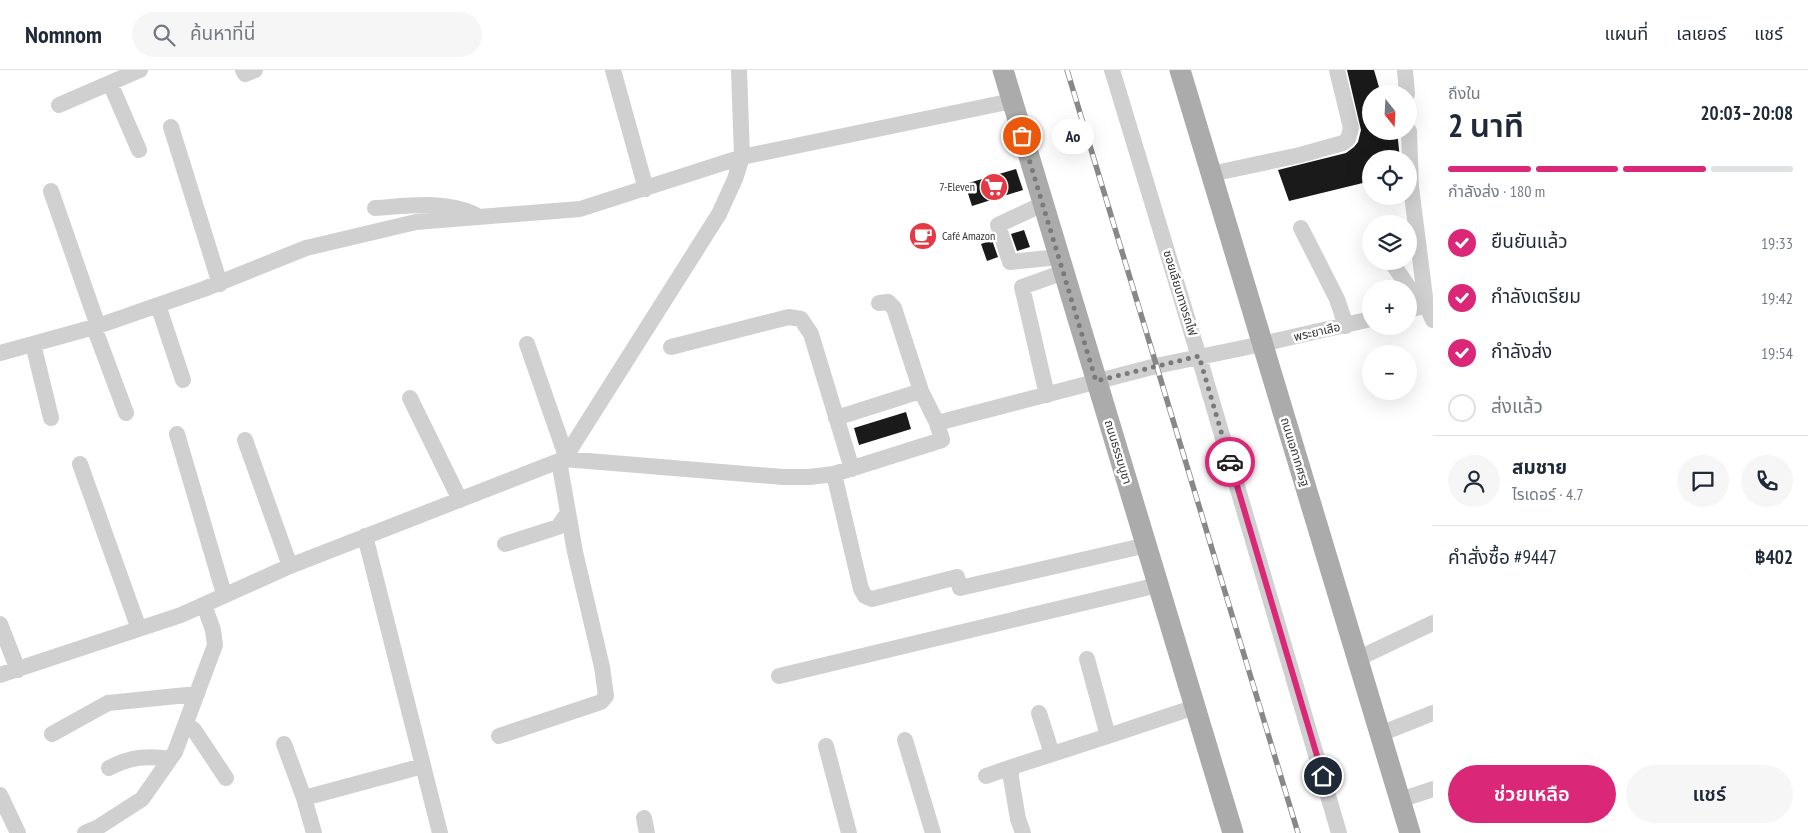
<!DOCTYPE html>
<html lang="th">
<head>
<meta charset="utf-8">
<style>
  body { margin:0; font-family:"PT Sans Narrow","Noto Sans Thai",sans-serif; background:#f6f6f7; color:#1f2937; height:100vh; display:flex; flex-direction:column; font-size:19px; white-space:nowrap }
  * { box-sizing:border-box; margin:0 }
  p { font-size:16px; color:#747a83 }
  .icon { flex:none; width:28px; height:28px; fill:none; stroke:currentColor; stroke-width:2; stroke-linecap:round; stroke-linejoin:round }
  .map { position:relative; flex:1; overflow:hidden }
  .sheet { display:flex; flex-direction:column; background:#fff; width:375px }
  .sheet>* { flex:none }
  .needle { width:32px; rotate:162deg }
  .buttons { position:absolute; left:1362px; top:15px; display:grid; gap:10px }
  .buttons a { display:grid; place-items:center; width:55px; height:55px; border-radius:50%; background:#fff; box-shadow:0 5px 20px #0002; font-size:25px }
  .pin { position:absolute; display:grid; place-items:center; width:42px; height:42px; color:#fff; margin:-21px; border:2px solid #fff; border-radius:50%; box-shadow:0 1px 5px #0007 }
  .courier { position:absolute; display:grid; place-items:center; width:50px; height:50px; margin:-25px; border:4px solid #db2777; border-radius:50%; background:#fff; color:#222; box-shadow:0 1px 6px #0007 }
  .bubble { position:absolute; height:35px; border-radius:18px; background:#fff; box-shadow:0 5px 20px #0002; font-size:16px; font-weight:600; line-height:35px; text-align:center }
  .head em { font-style:normal; font-weight:600 }
  .head div { display:flex; flex-direction:column-reverse }
  .head { display:flex; align-items:center; justify-content:space-between; height:85px; padding:0 15px }
  h1 { font-size:32px; font-weight:600; line-height:38px }
  .bar { display:grid; grid-template-columns:repeat(4,1fr); gap:8px 5px; align-content:center; height:60px; padding:0 15px }
  .bar i { height:6px; border-radius:4px; background:#e0e1e3 }
  .bar .current { background:#db2777 }
  .bar p { grid-column:span 4 }
  .line { display:flex; align-items:center; gap:12px; padding:0 15px; border-top:1px solid #e0e1e3 }
  .line div { flex:1 }
  .round { display:grid; place-items:center; flex:none; width:52px; height:52px; border-radius:26px; background:#f6f6f7 }
  ol { padding:0 15px; list-style:none }
  li { display:flex; align-items:center; gap:15px; height:55px }
  li p { margin-inline-start:auto }
  li .icon { padding:5px; border-radius:50%; background:#db2777; color:#fff; stroke-width:4 }
  li:last-child { color:#747a83 }
  li i { width:28px; height:28px; border:2px solid #e0e1e3; border-radius:50% }
  .action { display:flex; gap:10px; margin-top:auto; padding:10px 15px }
  .action a { flex:1; height:58px; border-radius:30px; background:#db2777; color:#fff; font-size:20px; font-weight:600; line-height:58px; text-align:center }
  .action a+a { background:#f6f6f7; color:#1f2937 }
  header { display:flex; align-items:center; gap:30px; box-sizing:border-box; height:70px; padding:0 25px; background:#fff; border-bottom:1px solid #e0e1e3 }
  header strong { font-size:24px }
  nav { display:flex; gap:28px; margin-inline-start:auto; font-size:18px }
  .search { width:350px; height:45px; background:#f6f6f7; display:flex; align-items:center; gap:12px; box-sizing:border-box; padding:0 18px; border-radius:28px; color:#747a83; font-size:19px }
  main { display:flex; flex:1; min-height:0 }
  .map>svg:first-child { display:block }
  .building { fill:#1a1a1a }
  .lines { fill:none; stroke-linecap:round; stroke-linejoin:round }
  .minor { stroke:#d0d0d0; stroke-width:16 }
  .major { stroke:#ababab; stroke-width:21 }
  .rail-casing { stroke:#888; stroke-width:5.5 }
  .rail { stroke:#fff; stroke-width:4; stroke-dasharray:11; stroke-linecap:butt }
  .done { stroke:#7a7a7a; stroke-width:5; stroke-dasharray:0 9 }
  .route { stroke:#db2777; stroke-width:6 }
  .labels { text-anchor:middle; stroke-width:5; stroke-linejoin:round; paint-order:stroke }
  .poi-label { font-size:12px; fill:#333; stroke:#fff; text-anchor:end }
  .street-label { font-size:12px; fill:#333; stroke:#fff }
</style>
</head>
<body>
<header>
<strong>Nomnom</strong>
<div class="search"><svg class="icon" aria-label="search" viewBox="0 0 24 24"><circle cx="10" cy="10" r="6"/><path d="M15 15l6 6"/></svg>ค้นหาที่นี่</div>
<nav><a>แผนที่</a><a>เลเยอร์</a><a>แชร์</a></nav>
</header>
<main>
<div class="map">
<svg width="1433" height="763" viewBox="0 0 1433 763">
  <rect width="100%" height="100%" fill="#fff"/>
  <path class="building" d="M1347,0H1374L1381,24H1371V61H1397L1400,89H1371V111L1289,131L1278,100L1346,83L1354,77L1358,72L1361,60Z
    M1016,99L1023,120L972,136L965,114Z
    M1024,160L1030,177L1017,181L1011,164Z
    M992,170L998,187L987,191L981,174Z
    M906,342L911,359L859,375L854,358Z"/>
  <g class="lines">
    <path class="minor" d="M243,0L245,4L255,0
      M613,0L646,119
      M1112,0L1199,287L1339,763
      M1405,0L1407,24
      M110,13L139,80
      M59,35L140,0
      M171,57L220,214
      M1409,61L1411,117L1426,235L1409,240
      M1211,104L1300,85L1343,73L1348,69L1351,58L1337,0
      M51,121L98,256
      M1043,134L998,155L1010,192L1059,187
      M375,138C407,136 444,130 474,144
      M1301,158L1337,229L1346,256
      M1391,191L1411,221L1426,235L1433,250
      M879,233L888,232L894,238L921,321L937,353
      M158,235L183,310
      M94,257L126,343
      M33,274L51,348
      M527,274L566,386
      M671,277L789,247L801,249L811,264L852,399
      M0,283L98,256L204,219L306,178L416,152L580,139L742,87L1012,31
      M1047,325L1022,217L1064,202
      M410,328L460,430
      M836,348L921,321
      M177,364L224,524
      M245,370L290,496
      M564,389L719,144L735,109L742,87L739,0
      M80,394L139,559
      M834,404L861,519L865,526L872,529L957,507L960,518L1147,475
      M365,466L440,763
      M505,474L558,457L568,443
      M0,554L18,600
      M1357,589L1433,553
      M0,605L181,545L290,496L564,389L783,407H809L834,404L942,370L937,353L1156,296L1262,274L1371,249
      M779,606L1158,515
      M1039,643L1052,684
      M186,654L194,660L226,708
      M52,664L108,633L197,624
      M1380,664L1433,643
      M499,666L601,632L606,626L602,597L575,482L559,391
      M1108,666L1195,637
      M905,670L933,763
      M284,674L304,728
      M826,676L849,763
      M109,698C130,687 147,685 170,689
      M986,706L1015,696
      M0,725L18,763
      M1400,730L1433,719
      M644,748L647,763
      M85,763L97,758L142,729L175,682L215,575L213,560L204,535
      M314,763L304,728L423,696
      M1023,763L1018,749L1011,708V701L1015,696L1108,666L1087,589"/>
    <path class="major" d="M1003,0L1233,763
      M1180,0L1410,763"/>
    <defs>
      <path id="rail" d="M1067,0L1298,763"/>
    </defs>
    <use href="#rail" class="rail-casing"/>
    <use href="#rail" class="rail"/>
  </g>
  <g class="lines">
    <path class="done" d="M1022,66L1096,311L1199,286L1230,392"/>
    <path class="route" d="M1230,392L1323,706"/>
  </g>
  <defs>
    <symbol id="supermarket-disc" viewBox="-11 -11 22 22"><circle r="9.5" fill="#e63946" stroke="#fff"/><path d="M-6-5.5h2.5l.6 2H6L4.5 2H-2.5L-4.4-4H-6ZM-1.5 3.2a1.3 1.3 0 1 0 .1 0ZM3 3.2a1.3 1.3 0 1 0 .1 0Z" fill="#fff"/></symbol>
    <symbol id="cafe-disc" viewBox="-11 -11 22 22"><circle r="9.5" fill="#e63946" stroke="#fff"/><path d="M-5.5-4.5H6V0H3Q3 3.5 0 3.5H-2.5Q-5.5 3.5-5.5 0ZM3-3.2v2h1.7v-2ZM-6 4.5H4V6H-6Z" fill="#fff"/></symbol>
  </defs>
  <g fill-rule="evenodd">
    <use href="#supermarket-disc" x="978" y="101" width="32" height="32"/>
    <use href="#cafe-disc" x="907" y="150" width="32" height="32"/>
  </g>
  <g class="labels">
    <g class="poi-label">
      <text x="975" y="121">7-Eleven</text>
      <text x="942" y="170" text-anchor="start">Café Amazon</text>
    </g>
    <g class="street-label">
      <text transform="translate(1180 223) rotate(73)" y="4">ซอยเลียบทางรถไฟ</text>
      <text transform="translate(1317 262) rotate(-13)" y="4">พระยาเสือ</text>
      <text transform="translate(1118 382) rotate(73)" y="4">ถนนธรรมบูชา</text>
      <text transform="translate(1295 382) rotate(73)" y="4">ถนนเอกาทศรฐ</text>
    </g>
  </g>
</svg>
<div class="buttons">
<a><svg class="needle" viewBox="-14 -14 28 28"><path d="M0-13l5 13h-10z" fill="#e53935"/><path d="M0 13l5-13h-10z" fill="#747a83"/></svg></a>
<a><svg class="icon" aria-label="locate" viewBox="0 0 24 24"><circle cx="12" cy="12" r="6"/><path d="M12 2v4M12 18v4M2 12h4M18 12h4"/></svg></a>
<a><svg class="icon" aria-label="layers" viewBox="0 0 24 24"><path d="M12 4l9 5-9 5-9-5zM3 14l9 5 9-5"/></svg></a>
<a>+</a>
<a>−</a>
</div>
<div class="pin" style="left:1022px;top:66px;background:#ea580c"><svg class="icon" aria-label="bag" viewBox="0 0 24 24"><path d="M5 8h14l-1 12H6zM9 8a3 3 0 0 1 6 0"/></svg></div>
<div class="pin" style="left:1323px;top:706px;background:#1f2937"><svg class="icon" aria-label="home" viewBox="0 0 24 24"><path d="M3 11l9-7 9 7M6 9v11h12V9"/></svg></div>
<div class="courier" style="left:1230px;top:392px"><svg class="icon" aria-label="car" viewBox="0 0 24 24"><path d="M5 17H2v-5l4-1 3-4h7l3 4 3 1v5h-3M9 17h6M6 11h13"/><circle cx="7" cy="17" r="2"/><circle cx="17" cy="17" r="2"/></svg></div>
<div class="bubble" style="left:1052px;top:49px;width:42px">Ao</div>
</div>
<section class="sheet">
<div class="head"><div><h1>2 นาที</h1><p>ถึงใน</p></div><em>20:03–20:08</em></div>
<div class="bar"><i class="current"></i><i class="current"></i><i class="current"></i><i></i><p>กำลังส่ง · 180 m</p></div>
<ol>
<li><svg class="icon" aria-label="check" viewBox="0 0 24 24"><path d="M5 12l5 5 9-10"/></svg>ยืนยันแล้ว<p>19:33</p></li>
<li><svg class="icon" aria-label="check" viewBox="0 0 24 24"><path d="M5 12l5 5 9-10"/></svg>กำลังเตรียม<p>19:42</p></li>
<li><svg class="icon" aria-label="check" viewBox="0 0 24 24"><path d="M5 12l5 5 9-10"/></svg>กำลังส่ง<p>19:54</p></li>
<li><i></i>ส่งแล้ว</li>
</ol>
<div class="line" style="height:90px"><a class="round"><svg class="icon" aria-label="person" viewBox="0 0 24 24"><circle cx="12" cy="8" r="4"/><path d="M4 21q1-7 8-7t8 7"/></svg></a><div><b>สมชาย</b><p>ไรเดอร์ · 4.7</p></div><a class="round"><svg class="icon" aria-label="chat" viewBox="0 0 24 24"><path d="M4 5h16v11H9l-5 4z"/></svg></a><a class="round"><svg class="icon" aria-label="phone" viewBox="0 0 24 24"><path d="M5 4h4l2 5-3 2q2 4 5 5l2-3 5 2v4C11 20 4 13 5 4z"/></svg></a></div>
<div class="line" style="height:65px"><div>คำสั่งซื้อ #9447</div><b>฿402</b></div>
<div class="action"><a>ช่วยเหลือ</a><a>แชร์</a></div>
</section>
</main>
</body>
</html>
